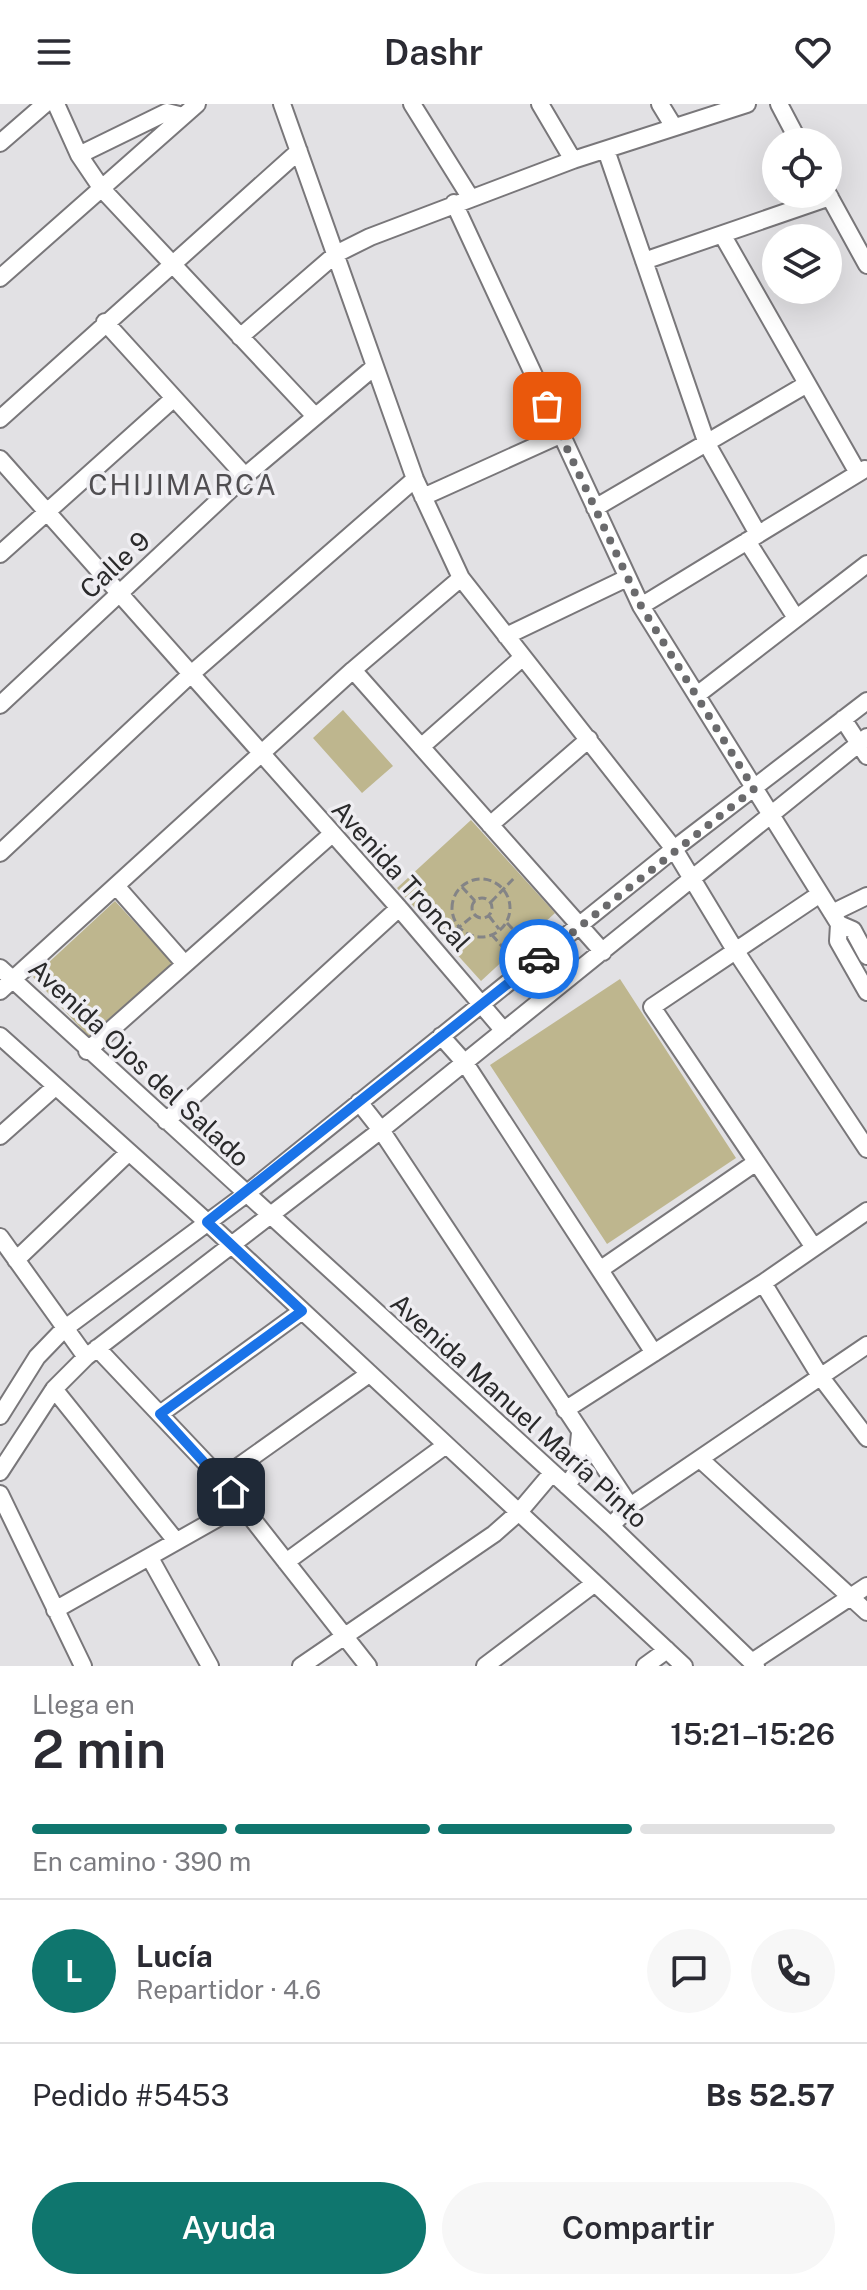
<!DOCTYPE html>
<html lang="es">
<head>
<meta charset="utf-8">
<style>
  body { margin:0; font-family:"Public Sans",sans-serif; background:#f7f7f7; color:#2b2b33; height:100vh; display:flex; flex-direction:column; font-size:30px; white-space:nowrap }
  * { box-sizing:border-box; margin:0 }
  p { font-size:26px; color:#7c7c81 }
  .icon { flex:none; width:44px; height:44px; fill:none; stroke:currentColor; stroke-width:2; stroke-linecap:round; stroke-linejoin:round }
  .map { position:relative; height:1562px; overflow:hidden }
  .drawer { display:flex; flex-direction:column; background:#fff; flex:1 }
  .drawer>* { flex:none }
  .buttons { position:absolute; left:762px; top:24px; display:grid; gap:16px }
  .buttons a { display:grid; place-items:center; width:80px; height:80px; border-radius:50%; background:#fff; box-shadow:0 8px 32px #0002; font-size:40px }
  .pin { position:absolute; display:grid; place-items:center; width:68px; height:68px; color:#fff; margin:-34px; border-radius:16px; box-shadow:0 4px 12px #0006 }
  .courier { position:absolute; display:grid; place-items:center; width:80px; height:80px; margin:-40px; border:6px solid #1a73e8; border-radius:50%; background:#fff; color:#222; box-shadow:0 2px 10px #0007 }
  .headline em { font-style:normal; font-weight:600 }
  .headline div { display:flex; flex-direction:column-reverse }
  .headline { display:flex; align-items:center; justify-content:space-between; height:136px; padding:0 32px }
  h1 { font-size:52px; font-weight:600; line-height:60px }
  .bar { display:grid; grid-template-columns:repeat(4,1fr); gap:12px 8px; align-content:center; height:96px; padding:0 32px }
  .bar i { height:10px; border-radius:6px; background:#e1e1e2 }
  .bar .current { background:#0f766e }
  .bar p { grid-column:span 4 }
  .line { display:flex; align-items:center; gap:20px; padding:0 32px; border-top:2px solid #e1e1e2 }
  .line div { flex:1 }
  .round { display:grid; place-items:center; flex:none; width:84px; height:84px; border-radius:42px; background:#f7f7f7 }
  .cta { display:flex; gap:16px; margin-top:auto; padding:16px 32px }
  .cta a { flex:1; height:92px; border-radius:48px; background:#0f766e; color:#fff; font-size:32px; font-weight:600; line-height:92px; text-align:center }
  .cta a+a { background:#f7f7f7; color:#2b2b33 }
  header { display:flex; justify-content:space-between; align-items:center; height:104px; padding:0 32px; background:#fff; font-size:36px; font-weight:600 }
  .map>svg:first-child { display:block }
  .green { fill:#beb68e }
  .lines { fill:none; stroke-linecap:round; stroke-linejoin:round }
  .minor-casing { stroke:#79777a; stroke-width:20 }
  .path { stroke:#848486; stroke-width:3; stroke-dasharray:8 4; stroke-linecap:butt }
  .minor { stroke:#fff; stroke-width:16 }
  .done { stroke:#6a6a6c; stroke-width:8; stroke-dasharray:0 14.4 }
  .route { stroke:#1a73e8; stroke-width:10 }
  .labels { text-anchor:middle; stroke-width:7; stroke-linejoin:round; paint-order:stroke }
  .street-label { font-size:26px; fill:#2a2a2b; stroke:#efeef2 }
  .neighbourhood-label { font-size:28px; letter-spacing:2px; fill:#504e51; stroke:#efeef2 }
</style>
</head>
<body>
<header><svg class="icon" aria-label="menu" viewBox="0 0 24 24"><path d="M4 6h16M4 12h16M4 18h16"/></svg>Dashr<svg class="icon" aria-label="heart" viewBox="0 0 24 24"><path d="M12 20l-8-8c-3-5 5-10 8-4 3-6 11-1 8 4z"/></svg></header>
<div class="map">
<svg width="867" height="1562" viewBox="0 0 867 1562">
  <rect width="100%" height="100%" fill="#e2e1e4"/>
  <path class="green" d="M343,606L393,662L362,689L313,634Z
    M471,716L555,809L481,877L397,784Z
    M115,797L173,860L91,935L33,873Z
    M620,875L736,1054L607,1140L490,961Z"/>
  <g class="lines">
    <defs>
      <path id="minor" d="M56,0L79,51L102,85L314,311
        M282,0L415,375L461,474L674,745L735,846L867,1045
        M412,0L470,93
        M540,0L573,56
        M660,0L674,23
        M779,0L799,38
        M0,39L45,0
        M606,46L707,340L758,430
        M79,51L167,8L183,12
        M828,90L867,161
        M454,99L641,502L839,820
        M723,132L858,369
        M644,157L830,93
        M0,174L197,0
        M105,218L245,372
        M240,233L336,150L370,133L573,56L747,0
        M0,315L299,47
        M0,355L399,804L504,927
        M423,393L560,331
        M595,404L807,280
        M747,437L796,514
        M0,450L173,295
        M641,502L865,365
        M506,532L627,474
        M353,566L603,848
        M697,591L867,460
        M0,601L245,372L373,264
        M843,615L867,652
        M421,643L523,553
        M490,721L589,635
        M0,749L190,571L415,375
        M117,783L183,858
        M832,809L867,792
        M839,820L838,837L867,888
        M839,820L853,826L867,852
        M0,864L611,1422L756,1562
        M0,887L353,566L461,474
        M0,932L207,1118L684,1562
        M441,932L465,959L654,1249
        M87,947L332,730
        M359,998L381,1026L630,1402
        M166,1017L399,804
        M0,1032L55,983
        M0,1133L86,1253
        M813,1142L652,903L820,790
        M16,1156L128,1049
        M601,1165L755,1059
        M763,1179L820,1272L867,1334
        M97,1244L221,1375L368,1562
        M54,1285L176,1437
        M565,1306L763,1179L867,1107
        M160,1310L302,1207
        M0,1312L37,1253L64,1225L246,1090L674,745L867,597
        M700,1355L867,1508
        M0,1368L54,1285L86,1253L381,1026L867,633
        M221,1375L369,1270
        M567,1382L576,1368L580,1329
        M0,1390L83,1562
        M611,1422L630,1402L867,1241
        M150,1454L210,1562
        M286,1458L446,1341
        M55,1506L241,1401
        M752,1558L867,1482
        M301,1562L494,1430L519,1408L552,1369
        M485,1562L595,1479
        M645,1562L667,1546"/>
    </defs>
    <use href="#minor" class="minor-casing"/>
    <path class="path" d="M452 804a29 29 0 1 1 58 0a29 29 0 1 1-58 0Z
      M462,783L475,797
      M472 804a10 10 0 1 1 20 0a10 10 0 1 1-20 0Z
      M491,798L516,772
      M489,812L499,825
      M507,819L529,842
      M492,831L513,855
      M446,834L474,811"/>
    <use href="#minor" class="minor"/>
  </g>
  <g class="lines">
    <path class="done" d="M539,855L754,685L641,502L547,302"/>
    <path class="route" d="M231,1388L160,1310L302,1207L207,1118L539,855"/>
  </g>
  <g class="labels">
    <g class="street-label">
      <text transform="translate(115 461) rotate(-43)" y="9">Calle 9</text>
      <text transform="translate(401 772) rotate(48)" y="9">Avenida Troncal</text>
      <text transform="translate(139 959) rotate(43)" y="9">Avenida Ojos del Salado</text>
      <text transform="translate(519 1307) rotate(42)" y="9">Avenida Manuel María Pinto</text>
    </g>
    <g class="neighbourhood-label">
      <text x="183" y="391">CHIJIMARCA</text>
    </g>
  </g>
</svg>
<div class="buttons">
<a><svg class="icon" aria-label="locate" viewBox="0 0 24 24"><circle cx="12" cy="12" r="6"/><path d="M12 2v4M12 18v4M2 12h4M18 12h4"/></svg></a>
<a><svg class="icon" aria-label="layers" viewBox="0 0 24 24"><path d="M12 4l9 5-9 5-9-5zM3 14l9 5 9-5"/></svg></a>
</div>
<div class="pin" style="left:547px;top:302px;background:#ea580c"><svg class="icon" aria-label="bag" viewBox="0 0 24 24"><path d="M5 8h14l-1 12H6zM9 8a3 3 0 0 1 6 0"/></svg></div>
<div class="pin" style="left:231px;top:1388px;background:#1f2937"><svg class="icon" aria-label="home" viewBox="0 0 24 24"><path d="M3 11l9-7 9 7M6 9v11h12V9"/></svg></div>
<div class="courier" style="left:539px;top:855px"><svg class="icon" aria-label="car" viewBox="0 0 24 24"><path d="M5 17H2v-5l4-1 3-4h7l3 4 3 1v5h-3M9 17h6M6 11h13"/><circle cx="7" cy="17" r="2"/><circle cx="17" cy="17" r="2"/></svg></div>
</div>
<section class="drawer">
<div class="headline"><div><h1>2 min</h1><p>Llega en</p></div><em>15:21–15:26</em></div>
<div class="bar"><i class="current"></i><i class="current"></i><i class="current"></i><i></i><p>En camino · 390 m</p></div>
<div class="line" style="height:144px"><b class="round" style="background:#0f766e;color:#fff">L</b><div><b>Lucía</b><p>Repartidor · 4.6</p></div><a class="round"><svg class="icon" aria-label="chat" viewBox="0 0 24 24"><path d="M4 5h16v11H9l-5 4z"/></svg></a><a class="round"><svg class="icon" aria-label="phone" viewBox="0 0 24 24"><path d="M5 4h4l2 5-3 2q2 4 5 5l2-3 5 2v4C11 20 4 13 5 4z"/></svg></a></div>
<div class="line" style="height:104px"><div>Pedido #5453</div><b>Bs 52.57</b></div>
<div class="cta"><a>Ayuda</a><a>Compartir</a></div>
</section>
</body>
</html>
